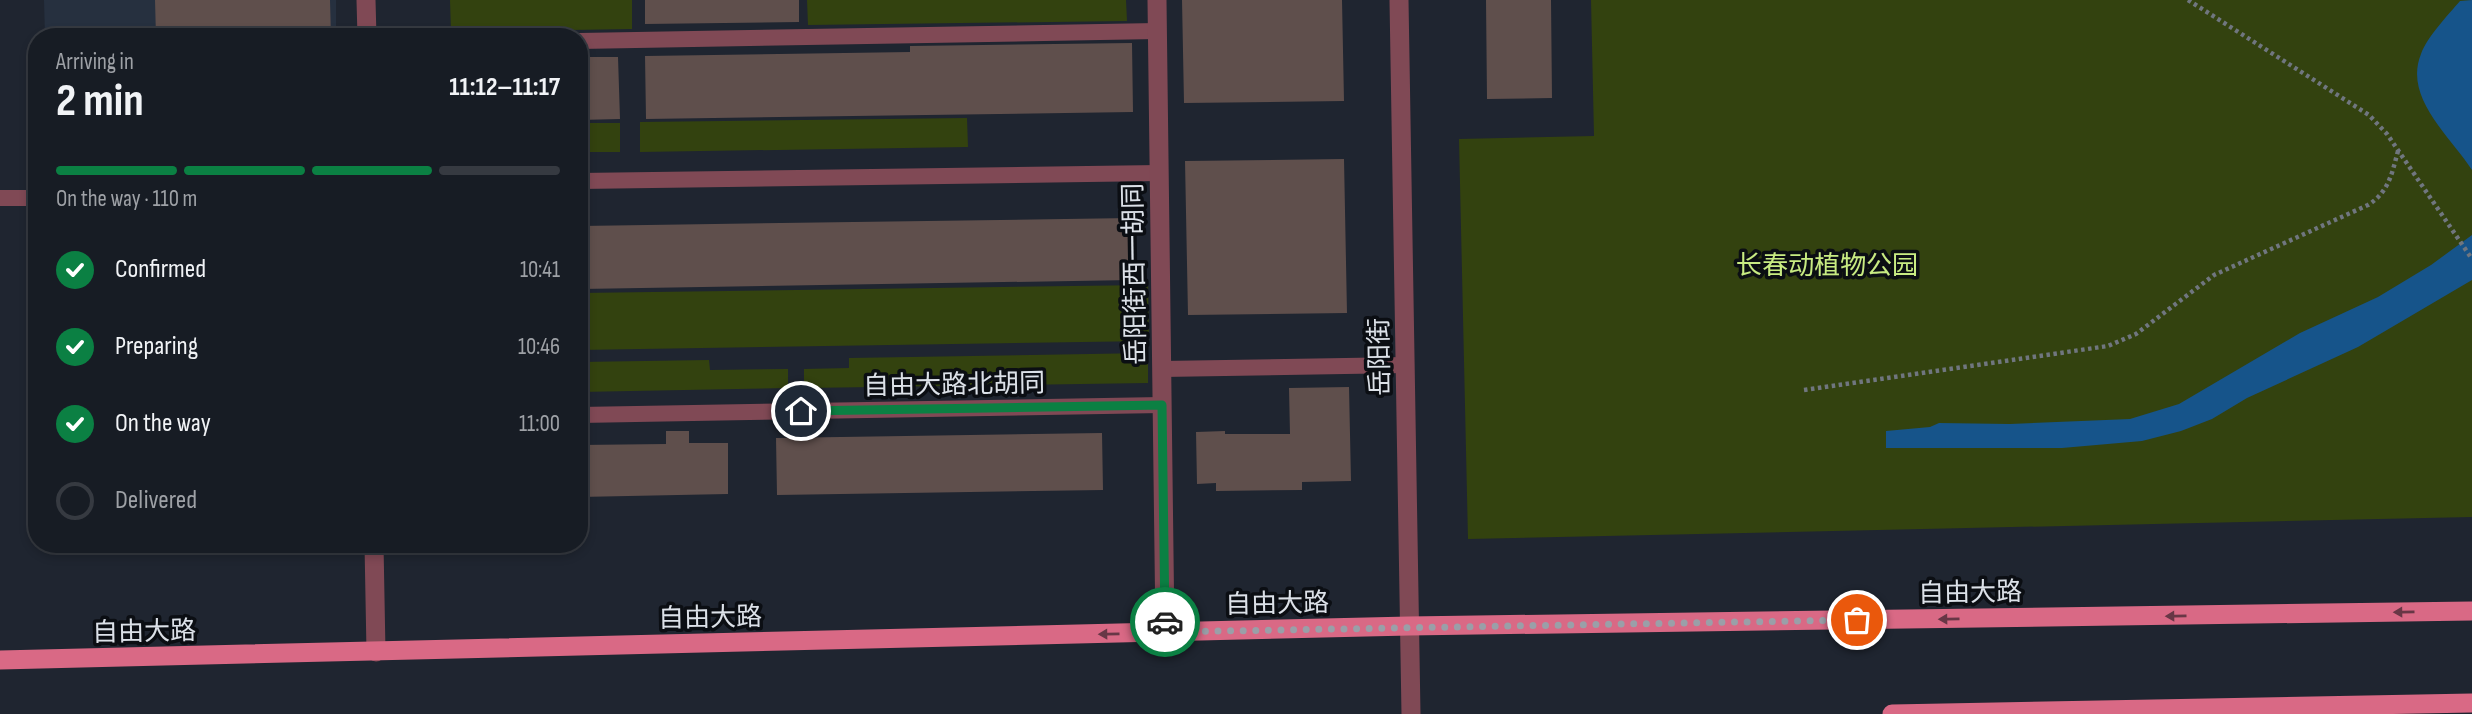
<!DOCTYPE html>
<html lang="en">
<head>
<meta charset="utf-8">
<style>
  body { margin:0; font-family:"Sofia Sans Condensed","Noto Sans SC",sans-serif; background:#20252c; color:#f1f3f6; height:100vh; display:flex; flex-direction:column; font-size:26px; white-space:nowrap }
  * { box-sizing:border-box; margin:0 }
  p { font-size:23px; color:#9ea1a6 }
  .icon { flex:none; width:38px; height:38px; fill:none; stroke:currentColor; stroke-width:2; stroke-linecap:round; stroke-linejoin:round }
  .map { position:relative; flex:1; overflow:hidden }
  .details { position:absolute; left:28px; top:28px; width:560px; height:525px; display:flex; flex-direction:column; background:#171c24; border-radius:28px; box-shadow:0 4px 10px #0003,0 0 0 2px #363a41 }
  .details>* { flex:none }
  .pin { position:absolute; display:grid; place-items:center; width:60px; height:60px; color:#fff; margin:-30px; border:4px solid #fff; border-radius:50%; box-shadow:0 2px 7px #0007 }
  .courier { position:absolute; display:grid; place-items:center; width:70px; height:70px; margin:-35px; border:5px solid #0b8043; border-radius:50%; background:#fff; color:#222; box-shadow:0 2px 9px #0007 }
  .summary em { font-style:normal; font-weight:700 }
  .summary div { display:flex; flex-direction:column-reverse }
  .summary { display:flex; align-items:center; justify-content:space-between; height:119px; padding:0 28px }
  h1 { font-size:46px; font-weight:700; line-height:52px }
  .bar { display:grid; grid-template-columns:repeat(4,1fr); gap:10px 7px; align-content:center; height:84px; padding:0 28px }
  .bar i { height:9px; border-radius:5px; background:#363a41 }
  .bar .selected { background:#0b8043 }
  .bar p { grid-column:span 4 }
  ol { padding:0 28px; list-style:none }
  li { display:flex; align-items:center; gap:21px; height:77px }
  li p { margin-inline-start:auto }
  li .icon { padding:7px; border-radius:50%; background:#0b8043; color:#fff; stroke-width:4 }
  li:last-child { color:#9ea1a6 }
  li i { width:38px; height:38px; border:4px solid #363a41; border-radius:50% }
  .map>svg:first-child { display:block }
  .built { fill:#26303f }
  .green { fill:#33420f }
  .water { fill:#16548a }
  .building { fill:#5f4f4c }
  .lines { fill:none; stroke-linecap:round; stroke-linejoin:round }
  .path { stroke:#70767f; stroke-width:4.5; stroke-dasharray:3.5 3.5; stroke-linecap:butt }
  .service { stroke:#804955; stroke-width:16 }
  .minor { stroke:#804955; stroke-width:19 }
  .tertiary { stroke:#804955; stroke-width:19 }
  .primary { stroke:#d96985; stroke-width:19 }
  .oneway { fill:#683746 }
  .done { stroke:#9a9fa8; stroke-width:7; stroke-dasharray:0 12.6 }
  .route { stroke:#0b8043; stroke-width:9 }
  .labels { text-anchor:middle; stroke-width:7; stroke-linejoin:round; paint-order:stroke }
  .park-label { font-size:26px; fill:#c8eb82; stroke:#0b0e13 }
  .street-label { font-size:26px; fill:#dce1e8; stroke:#0b0e13 }
</style>
</head>
<body>
<div class="map">
<svg width="2472" height="714" viewBox="0 0 2472 714">
  <rect width="100%" height="100%" fill="#1f2530"/>
  <path class="built" d="M44,0H336V37H45Z"/>
  <path class="green" d="M450,0H632V29L451,32Z
    M807,0H1126L1127,21L808,25Z
    M1591,0H2472V517L1468,539L1459,139L1594,136Z
    M967,118L968,147L640,152V122Z
    M620,123V152H579V123Z
    M1148,285L1149,341L579,350V293Z
    M1148,353V383L804,388V369L849,368V358Z
    M709,360L710,370L788,369V388L579,392V362Z"/>
  <path class="water" d="M2472,0V170C2451,137 2403,98 2421,54C2427,37 2448,15 2460,1Z
    M2472,235V280L2358,347L2247,398L2212,419L2181,431L2142,441L2062,448H1886V431L1930,427L1939,423L2010,424L2130,419L2179,404L2300,333L2378,297L2431,265Z"/>
  <path class="building" d="M155,0H330L331,37H156Z
    M645,0H799V22L645,24Z
    M1182,0H1342L1344,101L1184,103Z
    M1486,0H1551L1552,98L1487,99Z
    M1132,43L1133,112L646,119L645,56L910,52V46Z
    M579,57H618L620,119L579,120Z
    M1344,159L1347,313L1188,315L1185,161Z
    M1131,218L1132,280L581,289L580,226Z
    M1349,387L1351,481L1302,482V490L1216,491V483L1197,484L1196,432L1225,431V434H1290L1289,388Z
    M666,431H689V443H728V494L579,497V445L666,444Z
    M1102,433L1103,490L777,495L776,438Z"/>
  <g class="lines">
    <path class="path" d="M2188,0L2369,115L2387,134L2472,259
      M1804,390L2108,346L2136,334L2214,275L2368,205C2389,192 2392,173 2398,151"/>
    <path class="service" d="M579,41L1157,31
      M579,181L1159,173
      M0,198H37
      M1162,369L1405,365
      M579,415L1162,405"/>
    <path class="minor" d="M366,0L367,37
      M1157,0L1165,632
      M374,544L376,652"/>
    <path class="tertiary" d="M1399,0L1411,714"/>
    <path class="primary" d="M0,660L1409,626L2472,611
      M1892,714L2472,703"/>
  </g>
  <defs><path id="oneway-solid" d="M-6-.8H1V-3.2L6.5 0L1 3.2V.8H-6Z" transform="scale(1.75)"/></defs>
  <g class="oneway">
    <use href="#oneway-solid" transform="translate(2404 612) rotate(179)"/>
    <use href="#oneway-solid" transform="translate(2176 616) rotate(179)"/>
    <use href="#oneway-solid" transform="translate(1949 619) rotate(179)"/>
    <use href="#oneway-solid" transform="translate(1109 634) rotate(179)"/>
  </g>
  <g class="lines">
    <path class="done" d="M1165,622V632L1857,620"/>
    <path class="route" d="M801,411L1162,405L1165,622"/>
  </g>
  <g class="labels">
    <g class="park-label">
      <text x="1827" y="274">长春动植物公园</text>
    </g>
    <g class="street-label">
      <text transform="translate(1134 274) rotate(-91)" y="9">岳阳街西一胡同</text>
      <text transform="translate(1379 357) rotate(-91)" y="9">岳阳街</text>
      <text transform="translate(954 384) rotate(-1)" y="9">自由大路北胡同</text>
      <text transform="translate(1970 592) rotate(-1)" y="9">自由大路</text>
      <text transform="translate(1277 603) rotate(-1)" y="9">自由大路</text>
      <text transform="translate(710 617) rotate(-1)" y="9">自由大路</text>
      <text transform="translate(144 631) rotate(-1)" y="9">自由大路</text>
    </g>
  </g>
</svg>
<div class="pin" style="left:1857px;top:620px;background:#ea580c"><svg class="icon" aria-label="bag" viewBox="0 0 24 24"><path d="M5 8h14l-1 12H6zM9 8a3 3 0 0 1 6 0"/></svg></div>
<div class="pin" style="left:801px;top:411px;background:#1f2937"><svg class="icon" aria-label="home" viewBox="0 0 24 24"><path d="M3 11l9-7 9 7M6 9v11h12V9"/></svg></div>
<div class="courier" style="left:1165px;top:622px"><svg class="icon" aria-label="car" viewBox="0 0 24 24"><path d="M5 17H2v-5l4-1 3-4h7l3 4 3 1v5h-3M9 17h6M6 11h13"/><circle cx="7" cy="17" r="2"/><circle cx="17" cy="17" r="2"/></svg></div>
<section class="details">
<div class="summary"><div><h1>2 min</h1><p>Arriving in</p></div><em>11:12–11:17</em></div>
<div class="bar"><i class="selected"></i><i class="selected"></i><i class="selected"></i><i></i><p>On the way · 110 m</p></div>
<ol>
<li><svg class="icon" aria-label="check" viewBox="0 0 24 24"><path d="M5 12l5 5 9-10"/></svg>Confirmed<p>10:41</p></li>
<li><svg class="icon" aria-label="check" viewBox="0 0 24 24"><path d="M5 12l5 5 9-10"/></svg>Preparing<p>10:46</p></li>
<li><svg class="icon" aria-label="check" viewBox="0 0 24 24"><path d="M5 12l5 5 9-10"/></svg>On the way<p>11:00</p></li>
<li><i></i>Delivered</li>
</ol>
</section>
</div>
</body>
</html>
